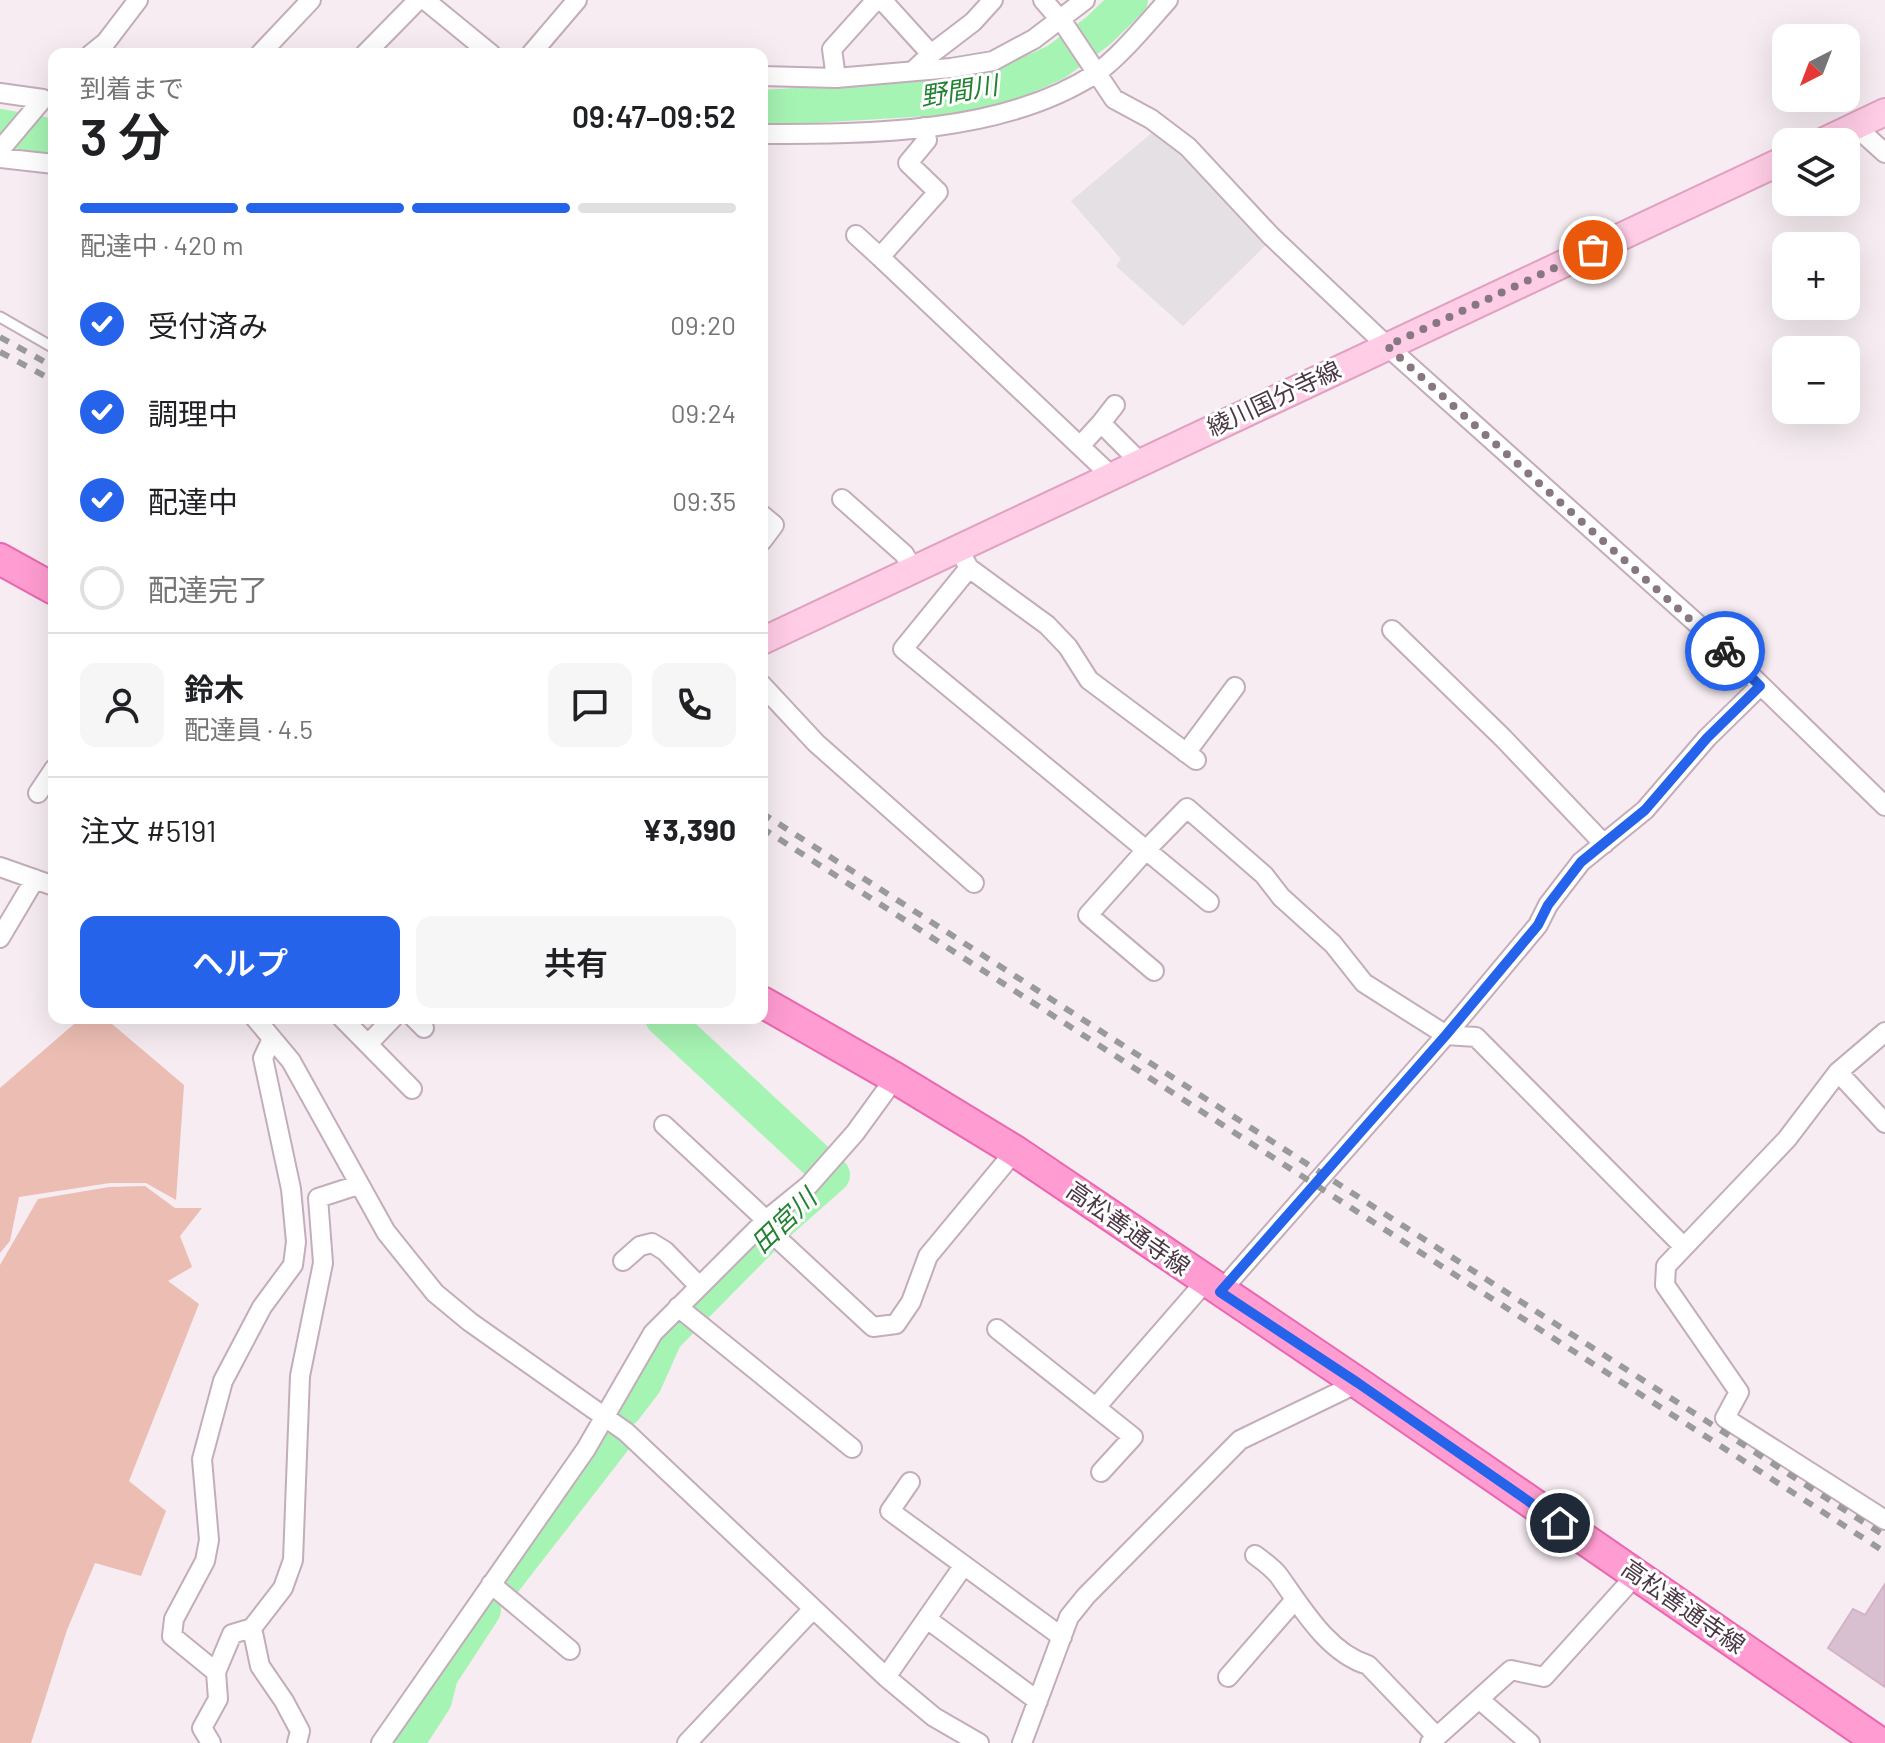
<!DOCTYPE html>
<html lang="ja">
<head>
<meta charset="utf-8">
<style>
  body { margin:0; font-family:Barlow,"Noto Sans JP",sans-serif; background:#f6f6f6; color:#202124; height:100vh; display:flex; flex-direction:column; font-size:30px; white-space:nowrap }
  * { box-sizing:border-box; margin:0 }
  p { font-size:26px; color:#757577 }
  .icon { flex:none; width:44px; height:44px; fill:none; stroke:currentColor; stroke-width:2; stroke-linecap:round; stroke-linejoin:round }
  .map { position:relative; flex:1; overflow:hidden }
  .panel { position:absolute; left:48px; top:48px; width:720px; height:976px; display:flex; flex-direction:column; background:#fff; border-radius:16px; box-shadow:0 8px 32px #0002 }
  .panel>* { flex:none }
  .needle { width:52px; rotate:222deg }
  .buttons { position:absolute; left:1772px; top:24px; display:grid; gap:16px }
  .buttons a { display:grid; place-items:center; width:88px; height:88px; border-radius:16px; background:#fff; box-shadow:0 8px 32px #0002; font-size:40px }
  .pin { position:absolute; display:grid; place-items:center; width:68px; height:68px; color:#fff; margin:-34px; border:4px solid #fff; border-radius:50%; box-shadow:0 2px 8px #0007 }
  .courier { position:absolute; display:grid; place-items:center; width:80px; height:80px; margin:-40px; border:6px solid #2563eb; border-radius:50%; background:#fff; color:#222; box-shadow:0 2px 10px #0007 }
  .headline em { font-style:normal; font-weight:600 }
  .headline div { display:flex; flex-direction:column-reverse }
  .headline { display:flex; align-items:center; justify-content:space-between; height:136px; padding:0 32px }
  h1 { font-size:52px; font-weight:600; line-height:60px }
  .bar { display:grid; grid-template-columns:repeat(4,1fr); gap:12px 8px; align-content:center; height:96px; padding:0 32px }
  .bar i { height:10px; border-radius:6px; background:#e0e0e0 }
  .bar .on { background:#2563eb }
  .bar p { grid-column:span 4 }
  .line { display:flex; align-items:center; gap:20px; padding:0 32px; border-top:2px solid #e0e0e0 }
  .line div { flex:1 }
  .round { display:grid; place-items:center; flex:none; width:84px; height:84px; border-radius:16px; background:#f6f6f6 }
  ol { padding:0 32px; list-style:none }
  li { display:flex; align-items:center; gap:24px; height:88px }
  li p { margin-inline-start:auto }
  li .icon { padding:8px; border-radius:50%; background:#2563eb; color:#fff; stroke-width:4 }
  li:last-child { color:#757577 }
  li i { width:44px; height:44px; border:4px solid #e0e0e0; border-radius:50% }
  .action { display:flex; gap:16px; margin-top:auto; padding:16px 32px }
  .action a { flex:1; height:92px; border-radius:16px; background:#2563eb; color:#fff; font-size:32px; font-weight:600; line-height:92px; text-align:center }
  .action a+a { background:#f6f6f6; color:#202124 }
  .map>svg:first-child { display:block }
  .green { fill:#ecbeb3 }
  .parking { fill:#e5e0e3 }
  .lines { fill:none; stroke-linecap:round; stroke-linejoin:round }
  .river { stroke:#a6f4b3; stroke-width:36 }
  .building { fill:#d9c0d0; stroke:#d4b3c8; stroke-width:2 }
  .service-casing { stroke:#c3adba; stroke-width:13 }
  .minor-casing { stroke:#c3adba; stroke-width:22 }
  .secondary-casing { stroke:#e1a0c1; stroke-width:30 }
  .primary-casing { stroke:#ea66af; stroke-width:34 }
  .service { stroke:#fff; stroke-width:9 }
  .minor { stroke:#fff; stroke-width:18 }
  .secondary { stroke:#ffcde6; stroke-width:26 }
  .primary { stroke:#ff9cd1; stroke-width:30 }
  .rail { stroke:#9a9a9a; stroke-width:6; stroke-dasharray:10 10; stroke-linecap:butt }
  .done { stroke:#877781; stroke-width:8; stroke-dasharray:0 14.4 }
  .route { stroke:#2563eb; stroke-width:10 }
  .labels { text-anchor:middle; stroke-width:6; stroke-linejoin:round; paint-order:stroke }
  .street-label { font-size:24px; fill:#4b3845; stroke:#fff }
  .water-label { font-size:26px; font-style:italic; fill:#228132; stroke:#fff }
</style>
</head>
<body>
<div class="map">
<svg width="1885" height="1743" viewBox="0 0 1885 1743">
  <rect width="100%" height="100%" fill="#f6ecf1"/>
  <path class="green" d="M81,1018H105L184,1085L176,1200L146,1183H110L19,1197L10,1241L0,1253V1088Z
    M145,1186L175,1208H202L180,1236L192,1267L168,1281L199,1304L129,1481L166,1511L141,1576L95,1563L67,1630L31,1743H0V1265L38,1199L109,1187Z"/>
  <path class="parking" d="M1154,131L1191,163L1267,244L1183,326L1116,266L1121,259L1071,201Z"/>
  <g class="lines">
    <path class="river" d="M762,108L961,96L1001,87L1056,62L1098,31L1130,0
      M0,127L54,137
      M624,1409L644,1383L665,1336L773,1227L832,1175L663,1018
      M503,1582L614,1439
      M406,1743L434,1700L440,1676L483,1610"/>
  </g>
  <path class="building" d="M1885,1584V1687L1828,1648L1853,1609L1865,1615Z"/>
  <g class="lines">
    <defs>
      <path id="service" d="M0,317L54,348"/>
      <path id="minor" d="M425,0L491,54
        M882,0L931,54L913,71
        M1043,0L1064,24L1114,99L1151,119L1188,147L1271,236L1387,346L1704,630L1885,806
        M91,54L106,42L138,0
        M260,54L311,0
        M365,54L418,0
        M531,54L577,0
        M931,54L973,22L993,0
        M762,76L836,78L951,68L993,61L1034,39L1085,0
        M836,78L832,49L876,0
        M0,93L43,99L0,150
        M1855,126L1885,153
        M924,127L927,140L908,163L938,192L880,257L1103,468L1109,477
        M762,134C869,134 1002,134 1095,74C1119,58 1148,22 1168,0
        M0,158L54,164
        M856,235L880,257
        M1101,423L1115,405
        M1080,446L1101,423L1140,462
        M842,499L904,554L913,569
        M762,515L774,525L762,541
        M958,548L969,568L903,649L1209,902
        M969,568L1047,625L1068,647L1089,680L1196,760
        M1392,630L1503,738L1604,844
        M762,685L816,743L974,883
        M1186,753L1235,687
        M38,793L54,769
        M0,867L54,886
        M0,938L35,879
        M1154,971L1088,915L1146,850L1187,808L1264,875L1281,897L1333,944L1364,983L1446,1035L1476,1037L1684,1247
        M255,1018L291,1061L386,1232L435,1293L470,1322L626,1432L886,1677L934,1717L979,1743
        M342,1018L412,1089
        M414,1018L424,1028
        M1885,1032L1838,1072L1787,1139L1666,1266L1665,1285L1739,1392L1725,1418L1885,1520
        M368,1044L393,1018
        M1838,1072L1885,1123
        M664,1125L766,1220
        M762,1224L873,1327L896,1324L911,1302L928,1256L1015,1151
        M623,1261L640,1246L652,1243L665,1251L699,1286
        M1220,1292L1446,1035L1538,925L1548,905L1581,862L1645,810L1707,738L1760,686
        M678,1307L852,1448
        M997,1329L1133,1437L1101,1472
        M1097,1406L1205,1282
        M910,1482L890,1511L1062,1637
        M1255,1555C1263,1561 1273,1568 1279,1576C1302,1608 1328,1653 1368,1665L1437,1737
        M491,1584L570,1650
        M927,1619L1038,1701
        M252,1628L260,1666L284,1701L300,1731L297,1743
        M216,1672L232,1634L252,1628L283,1588L293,1560L300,1376L323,1263L318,1198L358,1185
        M886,1677L964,1565
        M1228,1677L1294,1601
        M1480,1700L1530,1743
        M211,1743L202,1728L218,1699L216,1672L172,1636L174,1619L205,1561L209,1540L202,1459L223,1381L262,1307L293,1265L296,1242L291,1189L263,1058L272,1039
        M381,1743L586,1449L653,1333L766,1220L809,1185L855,1133L895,1078
        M687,1743L812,1610
        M1022,1743L1069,1617L1086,1596L1240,1440L1358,1383
        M1430,1743L1511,1670L1544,1677L1636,1575"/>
      <path id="secondary" d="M1822,142L1885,112
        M762,641L1786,159"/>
      <path id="primary" d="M0,559L54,589
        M762,1002L895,1078L1015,1151L1358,1383L1880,1743"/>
    </defs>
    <use href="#service" class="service-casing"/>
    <use href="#minor" class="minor-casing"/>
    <use href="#secondary" class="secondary-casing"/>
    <use href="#primary" class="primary-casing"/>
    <use href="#service" class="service"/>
    <use href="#minor" class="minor"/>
    <use href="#secondary" class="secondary"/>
    <use href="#primary" class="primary"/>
    <path class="rail" d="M0,337L54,367
      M0,352L54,381
      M762,813L1885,1536
      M762,828L1885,1552"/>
  </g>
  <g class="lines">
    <path class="done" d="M1593,250L1387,346L1725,651"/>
    <path class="route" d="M1560,1523L1358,1383L1220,1292L1446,1035L1538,925L1548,905L1581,862L1645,810L1707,738L1760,686L1725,651"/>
  </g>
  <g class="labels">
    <g class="street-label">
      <text transform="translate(1274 399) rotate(-25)" y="8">綾川国分寺線</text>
      <text transform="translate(1128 1229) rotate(35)" y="8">高松善通寺線</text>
      <text transform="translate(1683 1607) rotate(35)" y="8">高松善通寺線</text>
    </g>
    <g class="water-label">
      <text transform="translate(959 91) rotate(-9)" y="9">野間川</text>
      <text transform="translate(784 1221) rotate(-44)" y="9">田宮川</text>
    </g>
  </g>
</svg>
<div class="buttons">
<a><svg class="needle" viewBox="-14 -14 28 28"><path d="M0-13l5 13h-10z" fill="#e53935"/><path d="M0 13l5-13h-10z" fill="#757577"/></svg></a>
<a><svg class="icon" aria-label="layers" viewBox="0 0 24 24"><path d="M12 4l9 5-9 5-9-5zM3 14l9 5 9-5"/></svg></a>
<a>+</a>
<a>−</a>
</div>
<div class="pin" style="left:1593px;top:250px;background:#ea580c"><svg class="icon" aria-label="bag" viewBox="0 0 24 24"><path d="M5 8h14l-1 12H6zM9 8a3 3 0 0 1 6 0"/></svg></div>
<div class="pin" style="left:1560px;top:1523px;background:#1f2937"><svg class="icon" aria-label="home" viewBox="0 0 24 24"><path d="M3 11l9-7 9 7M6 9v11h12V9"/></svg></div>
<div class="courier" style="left:1725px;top:651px"><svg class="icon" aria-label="bike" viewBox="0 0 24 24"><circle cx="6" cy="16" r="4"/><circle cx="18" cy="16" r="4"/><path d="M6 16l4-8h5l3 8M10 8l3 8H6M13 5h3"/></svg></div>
<section class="panel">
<div class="headline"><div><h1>3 分</h1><p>到着まで</p></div><em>09:47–09:52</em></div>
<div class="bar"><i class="on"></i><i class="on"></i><i class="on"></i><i></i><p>配達中 · 420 m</p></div>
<ol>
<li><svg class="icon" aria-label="check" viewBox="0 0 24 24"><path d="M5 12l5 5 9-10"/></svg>受付済み<p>09:20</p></li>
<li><svg class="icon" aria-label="check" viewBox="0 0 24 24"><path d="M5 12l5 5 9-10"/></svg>調理中<p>09:24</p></li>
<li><svg class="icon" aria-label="check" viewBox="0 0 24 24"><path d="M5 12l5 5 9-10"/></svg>配達中<p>09:35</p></li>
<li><i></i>配達完了</li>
</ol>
<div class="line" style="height:144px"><a class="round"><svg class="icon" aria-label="person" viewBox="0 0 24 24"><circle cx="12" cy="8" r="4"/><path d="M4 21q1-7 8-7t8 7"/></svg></a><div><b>鈴木</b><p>配達員 · 4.5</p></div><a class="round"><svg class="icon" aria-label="chat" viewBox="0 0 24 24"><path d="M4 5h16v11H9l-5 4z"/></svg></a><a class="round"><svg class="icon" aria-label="phone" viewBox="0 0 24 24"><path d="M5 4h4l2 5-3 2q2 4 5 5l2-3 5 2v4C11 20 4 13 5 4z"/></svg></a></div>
<div class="line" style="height:104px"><div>注文 #5191</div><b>¥3,390</b></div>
<div class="action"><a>ヘルプ</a><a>共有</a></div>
</section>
</div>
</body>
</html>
